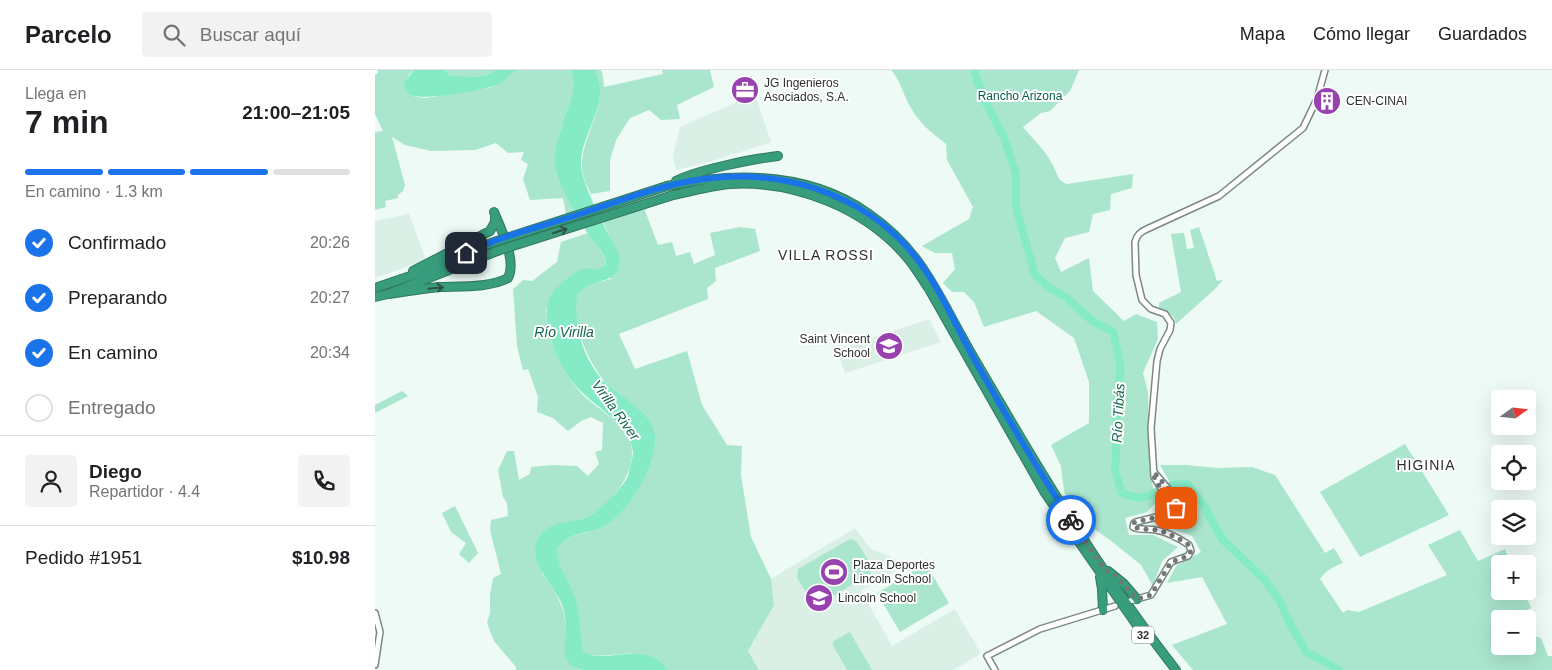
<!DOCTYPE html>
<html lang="es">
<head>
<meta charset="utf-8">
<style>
  body { margin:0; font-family:Arial,sans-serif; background:#f2f2f2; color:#202124; height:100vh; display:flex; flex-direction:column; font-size:19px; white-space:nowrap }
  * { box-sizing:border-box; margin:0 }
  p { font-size:16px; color:#757577 }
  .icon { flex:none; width:28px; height:28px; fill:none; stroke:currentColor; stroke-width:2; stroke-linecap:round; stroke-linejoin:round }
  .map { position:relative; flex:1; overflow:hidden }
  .side { display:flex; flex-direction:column; background:#fff; width:375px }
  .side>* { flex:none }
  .needle { width:32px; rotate:75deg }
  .tools { position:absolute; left:1116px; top:320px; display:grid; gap:10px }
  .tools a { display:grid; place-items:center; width:45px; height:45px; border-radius:5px; background:#fff; box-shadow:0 5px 20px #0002; font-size:25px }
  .pin { position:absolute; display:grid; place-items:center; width:42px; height:42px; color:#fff; margin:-21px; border-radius:10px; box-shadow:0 2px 8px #0006 }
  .courier { position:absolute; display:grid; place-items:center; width:50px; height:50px; margin:-25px; border:4px solid #1a73e8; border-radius:50%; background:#fff; color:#222; box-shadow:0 1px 6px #0007 }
  .headline em { font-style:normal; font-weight:700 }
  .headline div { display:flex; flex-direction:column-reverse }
  .headline { display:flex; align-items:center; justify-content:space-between; height:85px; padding:0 25px }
  h1 { font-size:32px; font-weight:700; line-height:38px }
  .bar { display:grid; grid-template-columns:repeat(4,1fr); gap:8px 5px; align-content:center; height:60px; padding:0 25px }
  .bar i { height:6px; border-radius:4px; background:#e0e0e0 }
  .bar .selected { background:#1a73e8 }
  .bar p { grid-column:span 4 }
  .line { display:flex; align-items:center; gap:12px; padding:0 25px; border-top:1px solid #e0e0e0 }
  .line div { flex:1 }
  .round { display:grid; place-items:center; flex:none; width:52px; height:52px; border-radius:5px; background:#f2f2f2 }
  ol { padding:0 25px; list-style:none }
  li { display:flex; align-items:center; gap:15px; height:55px }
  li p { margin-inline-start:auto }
  li .icon { padding:5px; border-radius:50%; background:#1a73e8; color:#fff; stroke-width:4 }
  li:last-child { color:#757577 }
  li i { width:28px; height:28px; border:2px solid #e0e0e0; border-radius:50% }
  header { display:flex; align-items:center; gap:30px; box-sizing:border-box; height:70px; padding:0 25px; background:#fff; border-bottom:1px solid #e0e0e0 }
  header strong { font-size:24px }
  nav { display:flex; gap:28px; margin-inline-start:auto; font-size:18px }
  .search { width:350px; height:45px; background:#f2f2f2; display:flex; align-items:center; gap:12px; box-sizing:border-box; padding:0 18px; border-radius:5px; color:#757577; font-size:19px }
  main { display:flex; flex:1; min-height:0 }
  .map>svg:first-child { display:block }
  .built { fill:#daefe6 }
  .green { fill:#aae6ce }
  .water { fill:#84ebc6 }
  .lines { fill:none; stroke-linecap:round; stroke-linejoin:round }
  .river { stroke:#84ebc6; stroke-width:8 }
  .minor-casing { stroke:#7c8883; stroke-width:8 }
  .highway-casing { stroke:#337761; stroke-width:10 }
  .minor { stroke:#fff; stroke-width:5 }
  .highway { stroke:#379d7c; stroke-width:8 }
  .highway-bridge-casing { stroke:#337761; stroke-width:10; stroke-linecap:butt }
  .highway-bridge { stroke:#379d7c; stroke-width:8 }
  .oneway { stroke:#2f5146 }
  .done { stroke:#707774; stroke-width:5; stroke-dasharray:0 9 }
  .route { stroke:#1a73e8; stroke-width:6 }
  .labels { text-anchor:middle; stroke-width:4; stroke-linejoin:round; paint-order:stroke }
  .shield { fill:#fff; stroke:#6b6f6d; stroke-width:1 }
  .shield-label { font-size:11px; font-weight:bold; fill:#2c312f }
  .poi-label { font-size:12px; fill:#2c312f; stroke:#fff; text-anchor:start }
  .park-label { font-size:12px; fill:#0a6048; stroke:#fff }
  .neighbourhood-label { font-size:14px; letter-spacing:1px; fill:#2c312f; stroke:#fff }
  .water-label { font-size:14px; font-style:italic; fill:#15664e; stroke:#fff }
</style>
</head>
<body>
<header>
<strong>Parcelo</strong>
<div class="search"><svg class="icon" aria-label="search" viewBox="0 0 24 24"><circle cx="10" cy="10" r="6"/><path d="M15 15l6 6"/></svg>Buscar aquí</div>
<nav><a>Mapa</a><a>Cómo llegar</a><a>Guardados</a></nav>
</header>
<main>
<section class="side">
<div class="headline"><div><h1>7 min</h1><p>Llega en</p></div><em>21:00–21:05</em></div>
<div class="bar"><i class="selected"></i><i class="selected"></i><i class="selected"></i><i></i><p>En camino · 1.3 km</p></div>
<ol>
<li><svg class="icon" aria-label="check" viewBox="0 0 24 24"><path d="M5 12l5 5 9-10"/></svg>Confirmado<p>20:26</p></li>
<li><svg class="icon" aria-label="check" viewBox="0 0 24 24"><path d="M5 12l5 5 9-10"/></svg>Preparando<p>20:27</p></li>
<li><svg class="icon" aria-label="check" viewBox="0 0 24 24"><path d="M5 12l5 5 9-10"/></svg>En camino<p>20:34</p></li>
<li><i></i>Entregado</li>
</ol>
<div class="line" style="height:90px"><a class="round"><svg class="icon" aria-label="person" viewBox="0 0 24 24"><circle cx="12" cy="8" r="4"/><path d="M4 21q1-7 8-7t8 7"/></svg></a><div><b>Diego</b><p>Repartidor · 4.4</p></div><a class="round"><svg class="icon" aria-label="phone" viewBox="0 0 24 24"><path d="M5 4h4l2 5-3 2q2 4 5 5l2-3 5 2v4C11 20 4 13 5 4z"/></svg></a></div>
<div class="line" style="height:65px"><div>Pedido #1951</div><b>$10.98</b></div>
</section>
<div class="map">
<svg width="1177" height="600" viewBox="0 0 1177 600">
  <rect width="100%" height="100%" fill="#edfaf5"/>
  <path class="built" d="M380,24L396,72L331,93L301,100L298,87L305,57Z
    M34,144L51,190L0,208V151Z
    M554,249L566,272L470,303L462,280Z
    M480,458L495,478L532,494L486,521L517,576L580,539L605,582L604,585L578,600H384L373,581L399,535L396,509Z"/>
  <path class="green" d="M3,0H39L34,5L30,20C36,27 42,27 51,28L113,18L125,13L141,0H195C206,19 193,33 188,51C185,59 183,69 182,77C181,86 203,141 208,154L194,158L188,128L155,130L148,109L153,94L146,90L149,82L133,83L121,73L100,80L56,81L30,75L17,67L30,115L28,121L23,125V128L10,131L11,137L0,140V62L8,61L0,44V5L3,3Z
    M70,0H120C107,9 89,8 74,6Z
    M220,0H226L228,6L229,17L288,4L287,0H335L339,17L302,35L305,49L286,50L274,40L255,48L241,70L235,90V121L216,124C212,116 206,104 207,95C207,63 237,31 220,0Z
    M516,0H704L695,21L675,41L666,43L648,57C657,68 670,80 676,92C682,101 681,110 692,114L758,104L757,118L736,124L735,140L718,144L714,162L690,168L680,188L686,202L714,188L718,221L749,251L761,244L782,252L783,269L768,303L773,322L774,394L778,418L787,426L772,442L750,448L754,465H778L803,477L787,491L778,516L766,495L735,470L706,450L689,422L686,396L676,375L714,353V312L699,268L661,241L609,257L599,232L589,222H577L568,213L580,199L577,183H560L547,176L594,149L598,137L572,90L571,74C557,63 545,54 536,38C528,25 526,11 516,0Z
    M269,138L283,175L297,172L301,186L315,182L319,194L340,185L335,163L365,157L380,159L385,181L340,198L341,211L332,218L333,229L244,264L260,299L312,281L327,335L352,375L367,376L366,405L376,467L396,509L399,535L373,581L384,600H293C273,572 242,589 214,585L209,582L206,572L204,547L194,516L182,492V479C195,462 206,466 223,458C233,454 252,431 261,423L268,343C256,334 242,325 232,314C216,298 192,247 202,225C207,214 225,212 236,209L234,165L228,152Z
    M824,157L842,211L848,210L839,220L801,254C799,244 793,242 784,239V233L806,222L796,164L809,163L812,179L819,178L815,160Z
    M213,163C218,170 244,198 222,200C216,200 212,199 206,199L171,239C173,272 186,303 210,327C226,341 247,352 255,372C265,398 236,435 214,446C204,451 192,453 181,455L167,503C190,536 192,542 190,582L202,599L208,600H141V597L119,571L112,553L115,543V525L118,508L126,504L115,460L116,450L133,446L132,433L128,427L123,400L132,381H139L144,410L155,404L156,397L178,395L202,396L213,406L224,394L220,382L227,380L228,353L216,347L206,351L193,361L178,348L162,342L163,327L153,299L148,300L142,276L138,219L148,210L157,211L182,192L186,172Z
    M27,321L33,326L0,343V335Z
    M1030,374L1074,445L985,487L945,422Z
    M785,395H811L843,398L877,397L900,405L950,483L959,478L968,493C958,497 951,500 945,509L968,543L972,540L984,542L1072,505L1053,475L1085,460L1103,491L1130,479L1136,494H1125V521H1149L1156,538L1139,546L1140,549H1125V576H1152L1153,564L1166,568L1173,586H1177V600H818L797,575L852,554L827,507L792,513L801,496L826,482L817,466L778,452L808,446L810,430L801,423Z
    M80,436L103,483L94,493L84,484L91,473L76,462L67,443Z
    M477,469L482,472L496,495L497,499L495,504L447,533L442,534L438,533L422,508L423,499L473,470Z
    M551,494L574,533L525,562L502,523Z
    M475,562L497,600H472L457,574L459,573L458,571Z"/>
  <path class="water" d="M39,0H70L75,6L99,7L111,5L120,0H141C136,4 131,9 126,13C113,20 49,31 36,25C31,23 29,19 29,13Z
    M195,0H220C238,33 204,64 206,96C208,117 233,164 244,184C247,211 233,207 215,215C210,217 206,221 202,225C198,256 209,294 233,315C249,330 279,343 280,367C281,397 252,447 225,458C207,465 195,462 182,479C183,502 197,513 202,534C206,550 204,566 209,582C232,596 270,567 293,600H208C200,599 194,596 191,588C189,582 190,575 190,569C191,556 191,544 186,532C177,513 148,487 166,464C176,451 198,453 212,447C224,442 246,419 252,408C254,405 254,400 255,397C256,392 258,387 258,382C254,352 217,336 199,314C186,298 178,281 174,260C171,248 170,234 177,224C182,217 198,202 206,199C215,197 224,203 231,194C231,182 218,172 212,162C202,144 186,120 181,100C177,86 184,65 188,51C193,33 205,19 195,0Z"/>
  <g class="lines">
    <path class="river" d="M599,0L608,27L629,68L641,104V137L660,205L676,219L692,228L716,250L738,262L746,297L741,338L742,368L740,401L747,423C772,433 774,424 795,416C800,414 806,414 811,413L828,434L847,469L888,508L905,531L912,548L931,582L964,600"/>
    <defs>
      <path id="minor" d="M789,444L795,432L779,407L776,358L782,291L785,279L795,260L796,253L790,244L776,239L767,230L761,205L760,172C762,165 765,162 772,159L844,126L928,58L942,29L950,0
        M755,531L776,525L796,492L813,486L816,481L814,475C805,469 792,462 781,460C773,458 765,461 758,457L759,453L761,452L794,444L801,438L800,427L779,402
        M0,543L5,562L0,595
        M620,600L612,586L665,559L740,536"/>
      <path id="highway" d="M301,111C322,100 377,89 403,86
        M292,116C360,102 435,102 494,144C542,177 559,216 586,265C601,293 618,320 634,348C685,435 739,521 801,600
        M295,126C315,121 335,116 355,114C421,110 493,139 535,191C542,200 548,210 554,219L670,423L770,567
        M38,201L115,161L120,152V146
        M0,218L56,199L102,178L122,171
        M13,224C29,222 46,219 63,217C84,216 115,218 133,208C142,191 126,159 119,142
        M0,227L13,224L122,181
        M733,501L749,514L762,529
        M725,507L727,519L728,540"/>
    </defs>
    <use href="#minor" class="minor-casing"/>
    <use href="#highway" class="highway-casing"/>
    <use href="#minor" class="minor"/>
    <use href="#highway" class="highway"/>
    <defs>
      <path id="highway-bridge" d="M122,171L292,116
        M122,181L295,126"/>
    </defs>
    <use href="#highway-bridge" class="highway-bridge-casing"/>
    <use href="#highway-bridge" class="highway-bridge"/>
  </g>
  <defs><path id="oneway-shaft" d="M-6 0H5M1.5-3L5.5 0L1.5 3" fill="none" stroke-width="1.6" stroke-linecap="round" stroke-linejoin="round" transform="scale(1.25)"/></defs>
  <g class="oneway">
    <use href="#oneway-shaft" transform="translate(185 161) rotate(-18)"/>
    <use href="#oneway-shaft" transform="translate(61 218) rotate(-6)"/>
  </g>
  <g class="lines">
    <path class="done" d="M696,450L729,499L740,505L762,529L776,525L796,492L813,486L816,481L814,475C805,469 792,462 781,460C773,458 765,461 758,456V453L761,452C775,448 788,449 794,434C794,421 778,416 779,402L800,427L801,438"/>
    <path class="route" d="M91,183C128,165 169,156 208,143C245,131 283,116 322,110C401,97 486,121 538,184C563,214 579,252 598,287C629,342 661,398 696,450"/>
  </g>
  <defs>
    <symbol id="office-disc" viewBox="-11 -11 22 22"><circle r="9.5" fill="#9742af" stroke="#fff"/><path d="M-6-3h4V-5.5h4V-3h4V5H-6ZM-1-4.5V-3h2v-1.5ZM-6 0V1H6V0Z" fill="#fff"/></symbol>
    <symbol id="building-disc" viewBox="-11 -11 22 22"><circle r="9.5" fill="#9742af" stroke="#fff"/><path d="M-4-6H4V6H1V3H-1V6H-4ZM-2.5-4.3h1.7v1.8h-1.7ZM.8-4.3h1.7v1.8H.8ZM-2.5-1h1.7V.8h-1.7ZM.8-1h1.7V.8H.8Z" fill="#fff"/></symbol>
    <symbol id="school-disc" viewBox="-11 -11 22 22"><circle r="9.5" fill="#9742af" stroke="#fff"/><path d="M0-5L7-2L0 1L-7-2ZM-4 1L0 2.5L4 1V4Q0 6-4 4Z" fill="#fff"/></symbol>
    <symbol id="stadium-disc" viewBox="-11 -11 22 22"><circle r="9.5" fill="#9742af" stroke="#fff"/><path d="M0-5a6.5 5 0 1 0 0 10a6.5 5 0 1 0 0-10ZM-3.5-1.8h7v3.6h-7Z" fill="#fff"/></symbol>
  </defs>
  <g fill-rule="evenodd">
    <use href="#office-disc" x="354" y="4" width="32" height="32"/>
    <use href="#building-disc" x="936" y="15" width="32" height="32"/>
    <use href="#school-disc" x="498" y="260" width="32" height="32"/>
    <use href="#stadium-disc" x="443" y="486" width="32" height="32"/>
    <use href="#school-disc" x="428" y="512" width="32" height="32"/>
  </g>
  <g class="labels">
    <rect class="shield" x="757" y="556.5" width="22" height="17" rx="4"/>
    <g class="shield-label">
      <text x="768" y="569">32</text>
    </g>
    <g class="poi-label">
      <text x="389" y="17">JG Ingenieros<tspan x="389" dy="14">Asociados, S.A.</tspan></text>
      <text x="971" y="35">CEN-CINAI</text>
      <text x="495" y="273" text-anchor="end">Saint Vincent<tspan x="495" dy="14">School</tspan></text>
      <text x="478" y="499">Plaza Deportes<tspan x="478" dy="14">Lincoln School</tspan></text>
      <text x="463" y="532">Lincoln School</text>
    </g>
    <g class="park-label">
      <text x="645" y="30">Rancho Arizona</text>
    </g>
    <g class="neighbourhood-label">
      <text x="451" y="190">VILLA ROSSI</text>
      <text x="1051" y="400">HIGINIA</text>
    </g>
    <g class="water-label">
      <text x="189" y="267">Río Virilla</text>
      <text transform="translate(241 340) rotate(54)" y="5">Virilla River</text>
      <text transform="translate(743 343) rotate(-87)" y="5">Río Tibás</text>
    </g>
  </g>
</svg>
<div class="tools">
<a><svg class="needle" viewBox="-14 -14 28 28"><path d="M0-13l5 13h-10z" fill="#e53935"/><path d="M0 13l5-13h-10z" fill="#757577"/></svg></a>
<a><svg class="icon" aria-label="locate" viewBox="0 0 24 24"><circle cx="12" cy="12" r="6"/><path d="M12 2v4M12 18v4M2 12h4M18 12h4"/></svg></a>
<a><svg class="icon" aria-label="layers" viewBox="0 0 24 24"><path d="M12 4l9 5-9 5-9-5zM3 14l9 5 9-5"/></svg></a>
<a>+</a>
<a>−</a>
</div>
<div class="pin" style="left:801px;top:438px;background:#ea580c"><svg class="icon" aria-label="bag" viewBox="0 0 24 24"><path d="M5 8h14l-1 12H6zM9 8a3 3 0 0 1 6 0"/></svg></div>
<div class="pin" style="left:91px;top:183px;background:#1f2937"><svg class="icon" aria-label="home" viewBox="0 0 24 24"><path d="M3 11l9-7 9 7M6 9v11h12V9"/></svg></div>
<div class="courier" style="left:696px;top:450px"><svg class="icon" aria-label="bike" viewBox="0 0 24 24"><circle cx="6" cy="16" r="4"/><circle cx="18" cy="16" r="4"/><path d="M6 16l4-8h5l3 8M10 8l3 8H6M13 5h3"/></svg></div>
</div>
</main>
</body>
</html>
